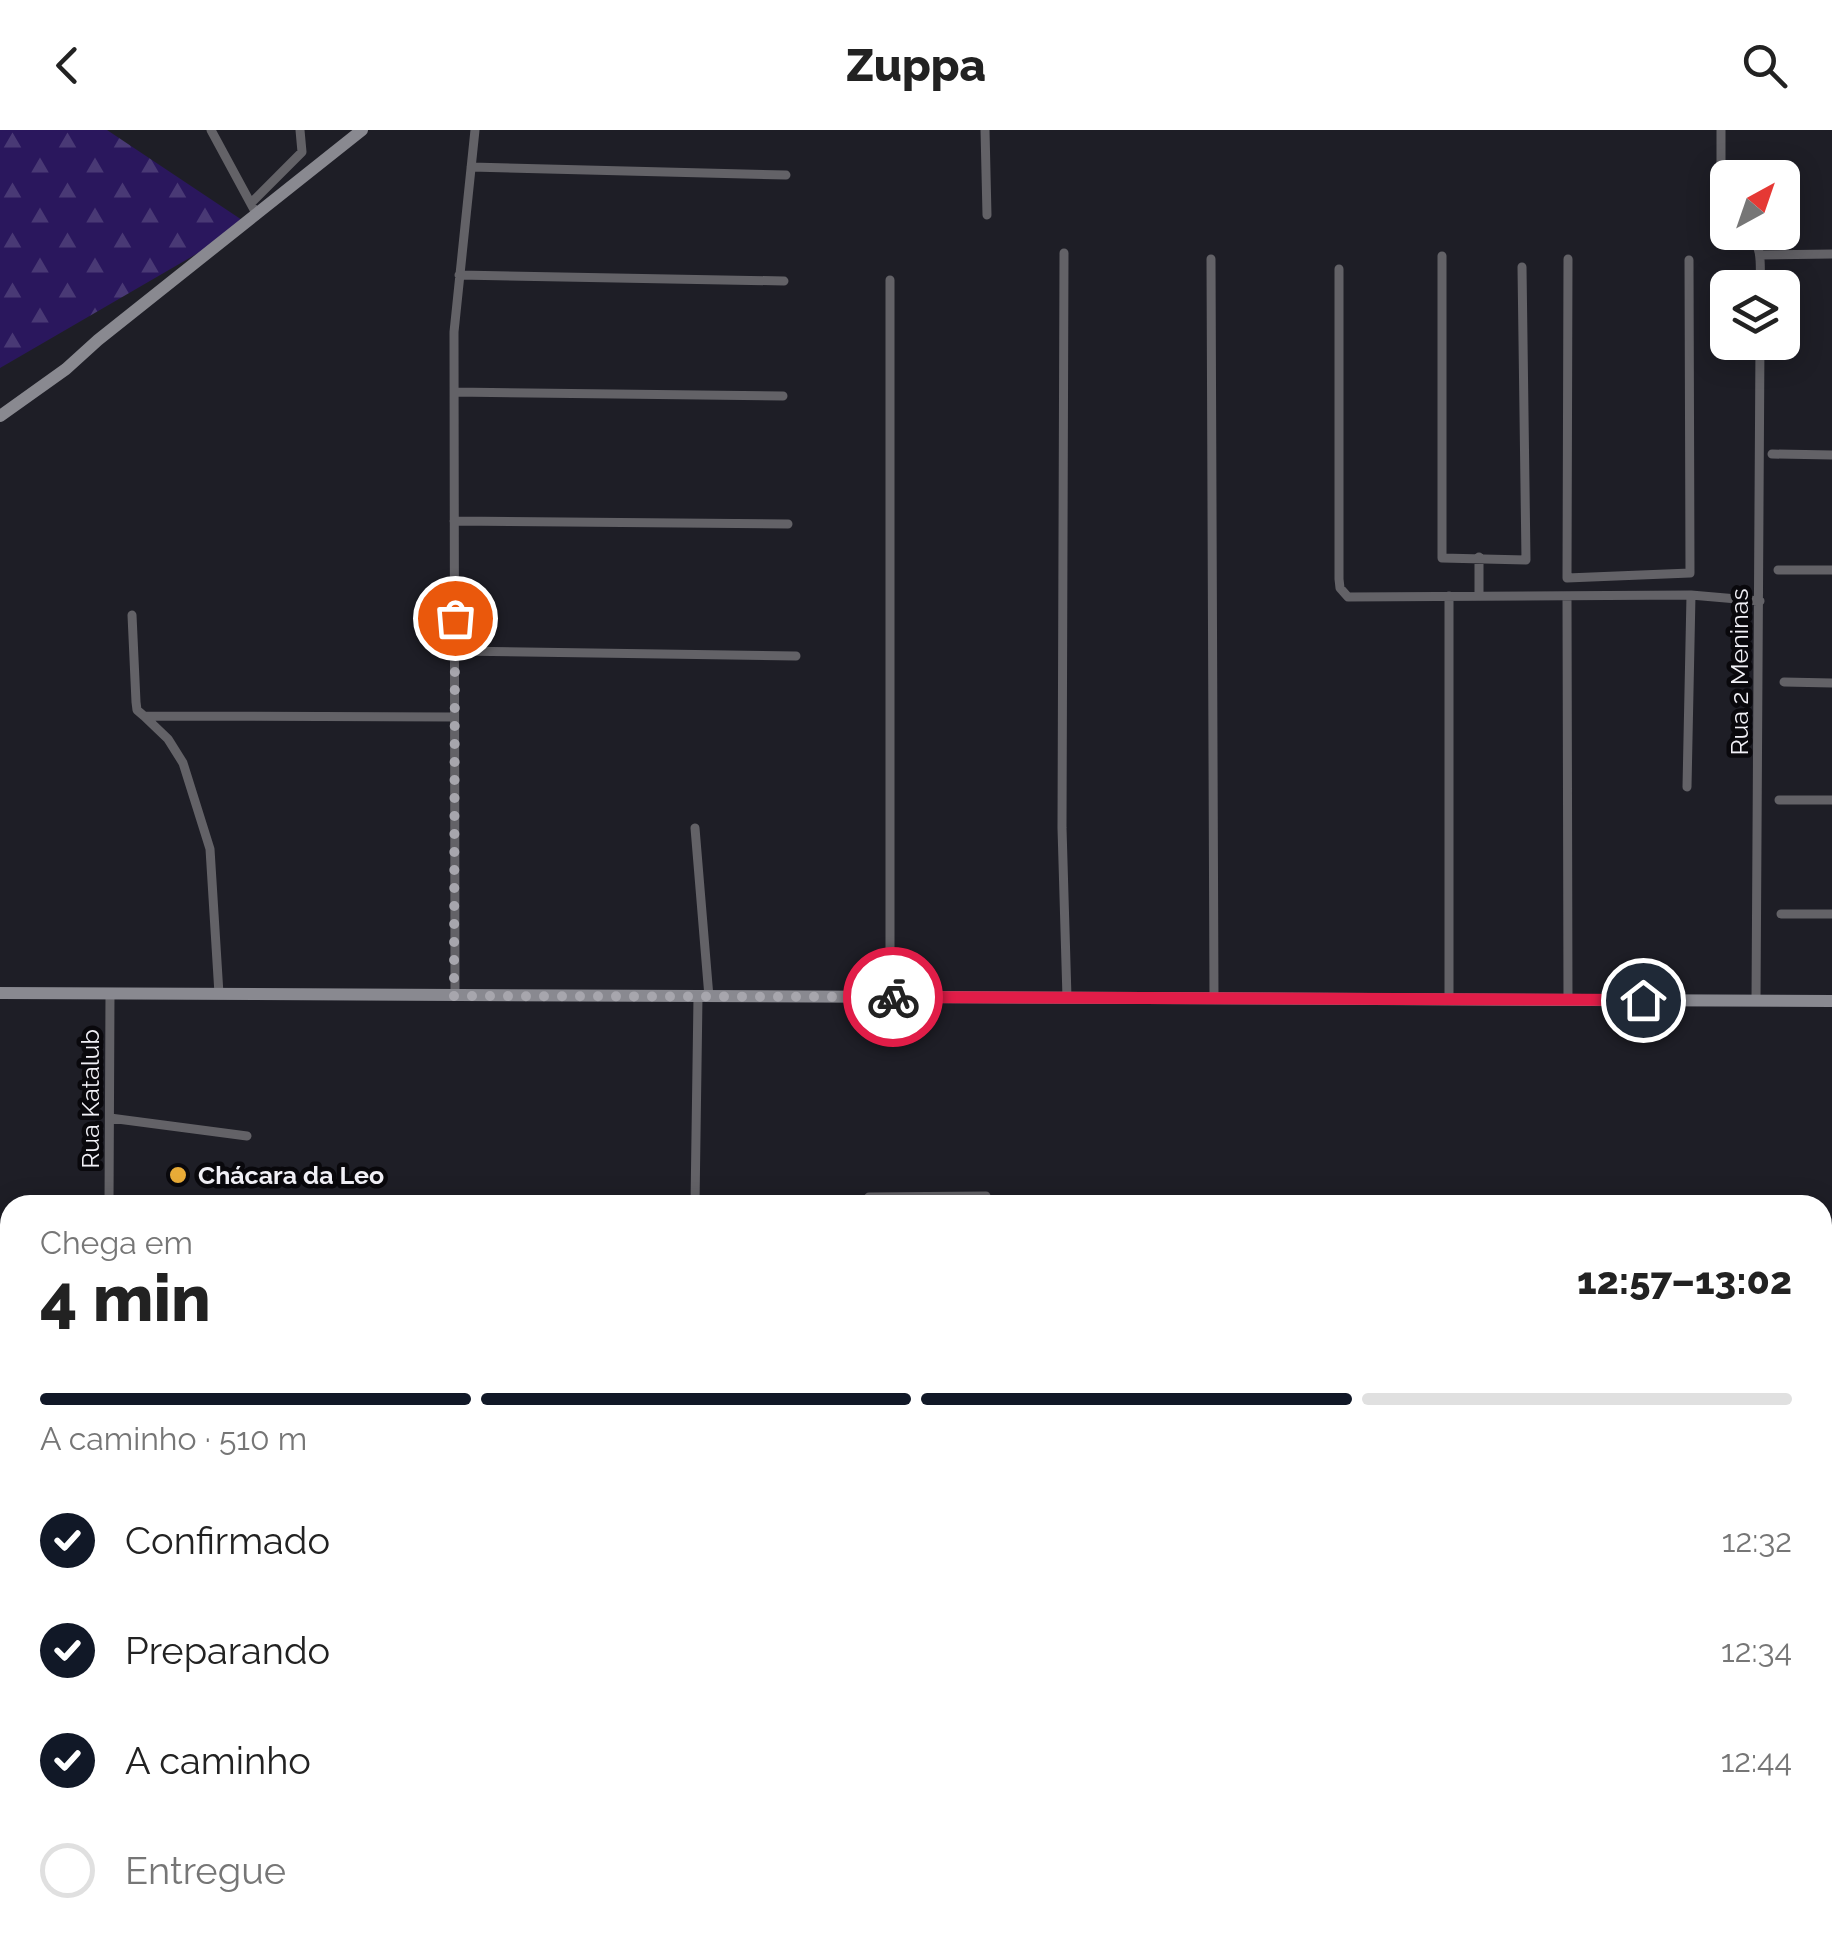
<!DOCTYPE html>
<html lang="pt">
<head>
<meta charset="utf-8">
<style>
  body { margin:0; font-family:Raleway,sans-serif; background:#f6f6f6; color:#222; height:100vh; display:flex; flex-direction:column; font-size:38px; white-space:nowrap }
  * { box-sizing:border-box; margin:0 }
  p { font-size:32px; color:#767676 }
  .icon { flex:none; width:55px; height:55px; fill:none; stroke:currentColor; stroke-width:2; stroke-linecap:round; stroke-linejoin:round }
  .map { position:relative; flex:1; overflow:hidden }
  .details { position:absolute; left:0px; top:1065px; width:1832px; height:750px; display:flex; flex-direction:column; background:#fff; border-radius:30px 30px 0 0; box-shadow:0 5px 25px #0003 }
  .details>* { flex:none }
  .needle { width:65px; rotate:40deg }
  .tools { position:absolute; left:1710px; top:30px; display:grid; gap:20px }
  .tools a { display:grid; place-items:center; width:90px; height:90px; border-radius:15px; background:#fff; box-shadow:0 5px 25px #0003; font-size:50px }
  .pin { position:absolute; display:grid; place-items:center; width:85px; height:85px; color:#fff; margin:-42px; border:5px solid #fff; border-radius:50%; box-shadow:0 2px 10px #0007 }
  .courier { position:absolute; display:grid; place-items:center; width:100px; height:100px; margin:-50px; border:8px solid #e11d48; border-radius:50%; background:#fff; color:#222; box-shadow:0 2px 12px #0007 }
  .headline em { font-style:normal; font-weight:800 }
  .headline div { display:flex; flex-direction:column-reverse }
  .headline { display:flex; align-items:center; justify-content:space-between; height:170px; padding:0 40px }
  h1 { font-size:65px; font-weight:800; line-height:75px }
  .bar { display:grid; grid-template-columns:repeat(4,1fr); gap:15px 10px; align-content:center; height:120px; padding:0 40px }
  .bar i { height:12px; border-radius:8px; background:#e0e0e0 }
  .bar .current { background:#111827 }
  .bar p { grid-column:span 4 }
  ol { padding:0 40px; list-style:none }
  li { display:flex; align-items:center; gap:30px; height:110px }
  li p { margin-inline-start:auto }
  li .icon { padding:10px; border-radius:50%; background:#111827; color:#fff; stroke-width:4 }
  li:last-child { color:#767676 }
  li i { width:55px; height:55px; border:5px solid #e0e0e0; border-radius:50% }
  header { display:flex; justify-content:space-between; align-items:center; height:130px; padding:0 40px; background:#fff; font-size:45px; font-weight:800 }
  .map>svg:first-child { display:block }
  .forest { fill:url(#forest-firs) }
  .lines { fill:none; stroke-linecap:round; stroke-linejoin:round }
  .street { stroke:#636267; stroke-width:9 }
  .secondary { stroke:#898990; stroke-width:12 }
  .done { stroke:#a7a6ad; stroke-width:10; stroke-dasharray:0 18 }
  .route { stroke:#e11d48; stroke-width:12 }
  .poi-dot { fill:#e8ab37; stroke:#09080c; stroke-width:4 }
  .labels { text-anchor:middle; stroke-width:9; stroke-linejoin:round; paint-order:stroke }
  .street-label { font-size:25px; fill:#f1f0f6; stroke:#09080c }
  .poi-label { font-size:25px; font-weight:bold; fill:#f1f0f6; stroke:#09080c; text-anchor:start }
</style>
</head>
<body>
<header><svg class="icon" aria-label="back" viewBox="0 0 24 24"><path d="M15 5l-7 7 7 7"/></svg>Zuppa<svg class="icon" aria-label="search" viewBox="0 0 24 24"><circle cx="10" cy="10" r="6"/><path d="M15 15l6 6"/></svg></header>
<div class="map">
<svg width="1832" height="1815" viewBox="0 0 1832 1815">
  <defs>
    <pattern id="forest-firs" width="22" height="20" patternUnits="userSpaceOnUse" patternTransform="scale(2.5)"><rect width="22" height="20" fill="#2a175d"/><path d="M5 1l3.5 6h-7zM16 11l3.5 6h-7z" fill="#493975"/></pattern>
  </defs>
  <rect width="100%" height="100%" fill="#1e1e26"/>
  <path class="forest" d="M0,0H107L248,94L0,238Z"/>
  <g class="lines">
    <path class="street" d="M211,0L257,85
      M985,0L987,85
      M1721,0V86L1728,98
      M471,37L786,45
      M251,73L302,22L300,0
      M1747,102C1764,115 1760,138 1760,158
      M1064,123L1062,698L1067,868
      M1760,125L1832,124
      M1442,126V428L1526,430L1522,137
      M1211,129L1214,869
      M1568,129L1567,448L1690,443L1689,130
      M1339,139V449L1340,458L1348,467L1691,465L1760,471
      M459,145L784,151
      M454,262L783,266
      M1772,324L1832,325
      M454,391L788,394
      M1479,427V466
      M1778,440H1832
      M1567,466L1568,870
      M132,485L136,572L137,580L144,586L454,587
      M456,521L796,526
      M1784,552L1832,553
      M144,586L168,609L183,633L210,719L219,864
      M1687,657L1691,465
      M1779,670H1832
      M695,698L709,867
      M1781,784H1832
      M455,866L454,202L475,0
      M890,867V150
      M1449,870V466
      M1756,871L1760,212
      M110,988L247,1006
      M109,1075L110,864
      M695,1075L698,867
      M861,1075L869,1067L986,1066
      M0,1379L10,1378
      M0,1432L10,1431
      M0,1523L10,1522
      M0,1635L10,1634
      M0,1677L10,1676
      M751,1805V1815
      M819,1805V1815
      M940,1805L941,1815
      M1016,1805L1017,1815
      M1065,1805L1066,1815
      M1313,1805L1314,1815
      M1430,1805V1815
      M1671,1805V1815
      M1502,1815V1805
      M1793,1815V1805"/>
    <path class="secondary" d="M0,286L66,239L98,210L362,0
      M0,863L1832,871"/>
  </g>
  <g class="lines">
    <path class="done" d="M455,488L454,866L893,867"/>
    <path class="route" d="M893,867L1643,870"/>
  </g>
  <circle class="poi-dot" cx="178" cy="1045" r="10"/>
  <g class="labels">
    <g class="street-label">
      <text transform="translate(1739 542) rotate(-90)" y="9">Rua 2 Meninas</text>
      <text transform="translate(90 969) rotate(-90)" y="9">Rua Katalub</text>
    </g>
    <g class="poi-label">
      <text x="198" y="1054">Chácara da Leo</text>
    </g>
  </g>
</svg>
<div class="tools">
<a><svg class="needle" viewBox="-14 -14 28 28"><path d="M0-13l5 13h-10z" fill="#e53935"/><path d="M0 13l5-13h-10z" fill="#767676"/></svg></a>
<a><svg class="icon" aria-label="layers" viewBox="0 0 24 24"><path d="M12 4l9 5-9 5-9-5zM3 14l9 5 9-5"/></svg></a>
</div>
<div class="pin" style="left:455px;top:488px;background:#ea580c"><svg class="icon" aria-label="bag" viewBox="0 0 24 24"><path d="M5 8h14l-1 12H6zM9 8a3 3 0 0 1 6 0"/></svg></div>
<div class="pin" style="left:1643px;top:870px;background:#1f2937"><svg class="icon" aria-label="home" viewBox="0 0 24 24"><path d="M3 11l9-7 9 7M6 9v11h12V9"/></svg></div>
<div class="courier" style="left:893px;top:867px"><svg class="icon" aria-label="bike" viewBox="0 0 24 24"><circle cx="6" cy="16" r="4"/><circle cx="18" cy="16" r="4"/><path d="M6 16l4-8h5l3 8M10 8l3 8H6M13 5h3"/></svg></div>
<section class="details">
<div class="headline"><div><h1>4 min</h1><p>Chega em</p></div><em>12:57–13:02</em></div>
<div class="bar"><i class="current"></i><i class="current"></i><i class="current"></i><i></i><p>A caminho · 510 m</p></div>
<ol>
<li><svg class="icon" aria-label="check" viewBox="0 0 24 24"><path d="M5 12l5 5 9-10"/></svg>Confirmado<p>12:32</p></li>
<li><svg class="icon" aria-label="check" viewBox="0 0 24 24"><path d="M5 12l5 5 9-10"/></svg>Preparando<p>12:34</p></li>
<li><svg class="icon" aria-label="check" viewBox="0 0 24 24"><path d="M5 12l5 5 9-10"/></svg>A caminho<p>12:44</p></li>
<li><i></i>Entregue</li>
</ol>
</section>
</div>
</body>
</html>
